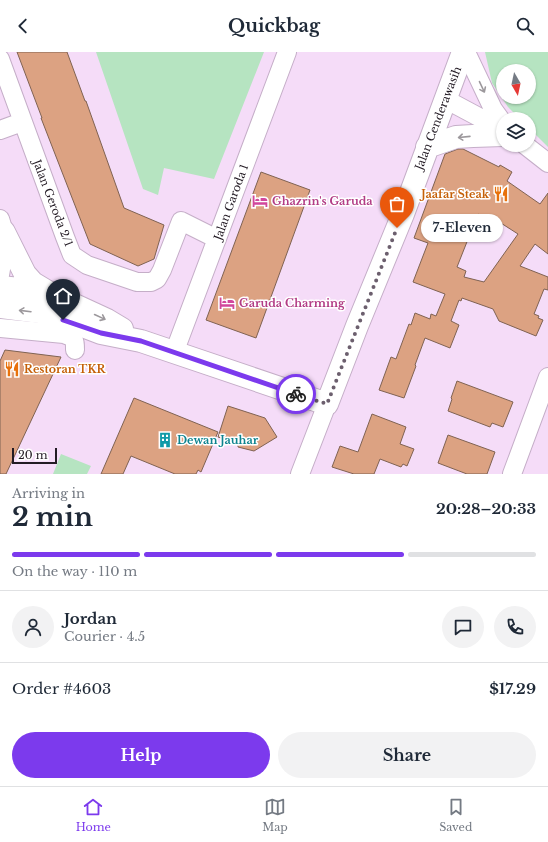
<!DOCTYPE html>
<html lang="en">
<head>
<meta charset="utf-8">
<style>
  body { margin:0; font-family:"Libre Baskerville",serif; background:#f2f2f3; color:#1f2937; height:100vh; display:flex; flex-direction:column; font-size:15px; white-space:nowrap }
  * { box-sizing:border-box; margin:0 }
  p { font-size:13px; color:#747a83 }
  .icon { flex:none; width:22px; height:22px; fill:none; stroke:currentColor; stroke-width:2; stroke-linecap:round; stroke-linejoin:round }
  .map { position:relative; height:422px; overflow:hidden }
  .details { display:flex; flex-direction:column; background:#fff; flex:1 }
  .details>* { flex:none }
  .needle { width:26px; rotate:171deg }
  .fabs { position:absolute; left:496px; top:12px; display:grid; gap:8px }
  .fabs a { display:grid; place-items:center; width:40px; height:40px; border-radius:50%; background:#fff; box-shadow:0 1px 3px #0004; font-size:20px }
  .scale { position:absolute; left:12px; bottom:10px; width:45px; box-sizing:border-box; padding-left:4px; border:2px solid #231b24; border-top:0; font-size:11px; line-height:14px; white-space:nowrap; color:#231b24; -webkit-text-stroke:3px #fff; paint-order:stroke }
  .pin { position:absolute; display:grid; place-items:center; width:34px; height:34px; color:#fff; margin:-41px -17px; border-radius:50% 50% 50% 0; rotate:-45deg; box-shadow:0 0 4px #0007 }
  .pin .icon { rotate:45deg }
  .courier { position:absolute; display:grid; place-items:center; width:40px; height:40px; margin:-20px; border:3px solid #7c3aed; border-radius:50%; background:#fff; color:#222; box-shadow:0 1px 5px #0007 }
  .bubble { position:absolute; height:28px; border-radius:14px; background:#fff; box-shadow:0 1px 3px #0004; font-size:13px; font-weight:700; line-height:28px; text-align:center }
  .summary em { font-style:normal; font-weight:700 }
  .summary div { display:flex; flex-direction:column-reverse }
  .summary { display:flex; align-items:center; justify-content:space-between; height:68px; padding:0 12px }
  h1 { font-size:26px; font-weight:700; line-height:30px }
  .bar { display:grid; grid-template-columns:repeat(4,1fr); gap:6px 4px; align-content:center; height:48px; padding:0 12px }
  .bar i { height:5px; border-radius:3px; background:#e0e1e3 }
  .bar .on { background:#7c3aed }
  .bar p { grid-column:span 4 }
  .line { display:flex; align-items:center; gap:10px; padding:0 12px; border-top:1px solid #e0e1e3 }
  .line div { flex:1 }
  .round { display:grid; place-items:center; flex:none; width:42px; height:42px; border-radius:21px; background:#f2f2f3 }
  .cta { display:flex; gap:8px; margin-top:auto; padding:8px 12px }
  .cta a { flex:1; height:46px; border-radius:24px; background:#7c3aed; color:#fff; font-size:16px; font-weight:700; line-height:46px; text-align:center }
  .cta a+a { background:#f2f2f3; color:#1f2937 }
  header { display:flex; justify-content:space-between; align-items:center; height:52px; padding:0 12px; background:#fff; font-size:18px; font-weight:700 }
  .tab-bar { display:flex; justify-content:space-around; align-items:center; height:56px; border-top:1px solid #e0e1e3; background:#fff; font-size:11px; color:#747a83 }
  .tab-bar a { display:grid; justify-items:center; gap:2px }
  .tab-bar .on { color:#7c3aed }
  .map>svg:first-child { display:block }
  .green { fill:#b6e4c1; fill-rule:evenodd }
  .building { fill:#dca282; stroke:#7f6252; fill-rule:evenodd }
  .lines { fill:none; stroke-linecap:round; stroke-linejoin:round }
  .minor-casing { stroke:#c5aec8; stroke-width:20 }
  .major-casing { stroke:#c5aec8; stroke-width:24 }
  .minor { stroke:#fff; stroke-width:18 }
  .major { stroke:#fff; stroke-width:22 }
  .oneway { stroke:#9c989c }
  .done { stroke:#6c5f6e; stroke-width:4; stroke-dasharray:0 7.2 }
  .route { stroke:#7c3aed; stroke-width:5 }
  .labels { text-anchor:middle; stroke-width:3; stroke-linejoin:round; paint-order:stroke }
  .street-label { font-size:11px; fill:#231b24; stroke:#fff }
  .food-label { font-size:11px; font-weight:bold; fill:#c56008; stroke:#fff; text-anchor:end }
  .hotel-label { font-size:11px; font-weight:bold; fill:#b23c85; stroke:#fff; text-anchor:start }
  .culture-label { font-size:11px; font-weight:bold; fill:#0d838f; stroke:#fff; text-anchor:start }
</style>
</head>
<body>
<header><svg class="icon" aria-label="back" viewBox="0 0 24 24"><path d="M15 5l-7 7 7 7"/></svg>Quickbag<svg class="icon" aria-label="search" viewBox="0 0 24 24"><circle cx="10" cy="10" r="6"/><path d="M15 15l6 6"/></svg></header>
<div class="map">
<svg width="548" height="422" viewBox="0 0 548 422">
  <rect width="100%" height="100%" fill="#f5dcf8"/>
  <path class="green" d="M96,0H264L214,127L164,116L158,143L143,137Z
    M485,0H548V95L529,76V67H520L508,55L492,31ZM503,19H529V45H503Z
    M61,402L91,414L87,422H53Z"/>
  <path class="building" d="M17,0H67L85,49H86L124,156L164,173L154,207L138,214L90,192L41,66H42Z
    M458,97H463L499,115L500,113L512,120L507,129L540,152L548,141V202L535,192L520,214L548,225V238L544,237L534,262L539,264L538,266L543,268L536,284L499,269L493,257L462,246L461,249L459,248L451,269L459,273L450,296L425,286L415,313L416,314L404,346L379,338L391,305L396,307L409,272L411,273L415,261L430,267L431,262L436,264L445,242L413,230L428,191L414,186L445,102ZM478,162L489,170L493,166L518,182L484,230L464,225L466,219L457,215Z
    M261,120L310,138L256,286L206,268Z
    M5,298L61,305L6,422H0V309Z
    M457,329L513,350L503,375L492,371L490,375L448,359L452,347L451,346Z
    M134,346L218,380L201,420L198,418L196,422H175L131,404L123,422H101Z
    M228,354L265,366L277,385L254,399L238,395V392L218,385Z
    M372,362L406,375L400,392L414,397L407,414L403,412L401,415L380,407L374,422H354L332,415L340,394L358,400Z
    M448,383L495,400L487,422H467L438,411Z"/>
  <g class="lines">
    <defs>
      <path id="minor" d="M466,0L493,57L503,71
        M0,7L65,185L72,203L87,213L137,230H151L157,227L162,218L181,169L217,187
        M445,47L503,78
        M0,78L22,70
        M525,93L548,111
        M0,167L4,180L3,205L0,223
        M0,276L64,282C75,286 75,287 75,298
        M174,301L287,0
        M300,422L327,352
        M512,422L548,325"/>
      <path id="major" d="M427,95L456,85L473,84L503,83
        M4,180L25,222L33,231L48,240
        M0,235L20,237L55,244L107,268L122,277
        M0,255L40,260L75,271L101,281L141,289L327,352L357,274L403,162L463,0"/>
    </defs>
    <use href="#minor" class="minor-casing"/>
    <use href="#major" class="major-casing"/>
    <use href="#minor" class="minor"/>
    <use href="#major" class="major"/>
  </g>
  <defs><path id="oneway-shaft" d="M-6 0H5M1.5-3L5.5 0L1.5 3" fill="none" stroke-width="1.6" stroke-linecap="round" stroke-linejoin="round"/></defs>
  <g class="oneway">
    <use href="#oneway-shaft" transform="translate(482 35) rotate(65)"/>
    <use href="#oneway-shaft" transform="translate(464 85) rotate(174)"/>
    <use href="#oneway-shaft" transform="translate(25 259) rotate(-173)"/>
    <use href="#oneway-shaft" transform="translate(100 265) rotate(25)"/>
  </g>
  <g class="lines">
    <path class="done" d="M296,342L327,352L397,176"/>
    <path class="route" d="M63,268L101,281L141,289L296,342"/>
  </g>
  <defs>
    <symbol id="restaurant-bare" viewBox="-9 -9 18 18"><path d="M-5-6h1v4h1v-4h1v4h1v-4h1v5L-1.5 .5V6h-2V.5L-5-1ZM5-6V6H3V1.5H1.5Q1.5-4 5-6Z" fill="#e8710a" stroke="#fff" stroke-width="2.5" paint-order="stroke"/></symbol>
    <symbol id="hotel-bare" viewBox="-9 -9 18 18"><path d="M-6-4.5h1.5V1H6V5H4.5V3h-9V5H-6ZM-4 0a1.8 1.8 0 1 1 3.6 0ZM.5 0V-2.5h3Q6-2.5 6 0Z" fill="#d1479c" stroke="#fff" stroke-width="2.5" paint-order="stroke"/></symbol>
    <symbol id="building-bare" viewBox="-9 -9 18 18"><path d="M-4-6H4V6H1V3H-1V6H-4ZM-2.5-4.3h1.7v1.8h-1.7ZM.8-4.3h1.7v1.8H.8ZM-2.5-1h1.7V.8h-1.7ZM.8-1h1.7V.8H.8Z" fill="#0f9aa8" stroke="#fff" stroke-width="2.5" paint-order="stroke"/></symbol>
  </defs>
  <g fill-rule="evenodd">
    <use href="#restaurant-bare" x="490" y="131" width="22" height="22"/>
    <use href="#hotel-bare" x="249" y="138" width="22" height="22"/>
    <use href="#hotel-bare" x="216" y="240" width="22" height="22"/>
    <use href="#restaurant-bare" x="1" y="306" width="22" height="22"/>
    <use href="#building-bare" x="154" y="377" width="22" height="22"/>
  </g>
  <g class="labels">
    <g class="street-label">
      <text transform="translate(438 66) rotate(-69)" y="4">Jalan Cenderawasih</text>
      <text transform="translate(231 150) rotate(-70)" y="4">Jalan Garoda 1</text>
      <text transform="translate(53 151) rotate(69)" y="4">Jalan Geroda 2/1</text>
    </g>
    <g class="food-label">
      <text x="489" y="146">Jaafar Steak</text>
      <text x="24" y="321" text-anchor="start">Restoran TKR</text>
    </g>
    <g class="hotel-label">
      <text x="272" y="153">Ghazrin's Garuda</text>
      <text x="239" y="255">Garuda Charming</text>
    </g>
    <g class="culture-label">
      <text x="177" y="392">Dewan Jauhar</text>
    </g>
  </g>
</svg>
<div class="fabs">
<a><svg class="needle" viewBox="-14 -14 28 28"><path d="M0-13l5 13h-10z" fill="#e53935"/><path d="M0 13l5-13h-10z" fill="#747a83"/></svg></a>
<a><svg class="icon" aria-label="layers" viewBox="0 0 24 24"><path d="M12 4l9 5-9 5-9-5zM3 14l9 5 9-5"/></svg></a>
</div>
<div class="scale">20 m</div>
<div class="pin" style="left:397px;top:176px;background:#ea580c"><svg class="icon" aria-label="bag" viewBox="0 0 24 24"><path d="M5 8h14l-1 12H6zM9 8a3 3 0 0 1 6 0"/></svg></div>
<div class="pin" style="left:63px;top:268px;background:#1f2937"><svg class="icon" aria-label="home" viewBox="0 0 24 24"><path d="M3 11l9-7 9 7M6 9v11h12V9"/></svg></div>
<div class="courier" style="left:296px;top:342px"><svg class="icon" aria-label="bike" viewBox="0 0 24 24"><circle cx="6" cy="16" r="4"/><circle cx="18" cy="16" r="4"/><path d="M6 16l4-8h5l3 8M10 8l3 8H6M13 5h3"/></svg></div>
<div class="bubble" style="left:421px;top:162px;width:82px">7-Eleven</div>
</div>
<section class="details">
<div class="summary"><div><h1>2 min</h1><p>Arriving in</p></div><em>20:28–20:33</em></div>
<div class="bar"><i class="on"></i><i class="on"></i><i class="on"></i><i></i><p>On the way · 110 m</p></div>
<div class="line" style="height:72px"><a class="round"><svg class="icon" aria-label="person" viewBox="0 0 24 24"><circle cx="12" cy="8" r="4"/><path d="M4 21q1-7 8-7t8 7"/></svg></a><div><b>Jordan</b><p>Courier · 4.5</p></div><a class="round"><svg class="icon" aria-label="chat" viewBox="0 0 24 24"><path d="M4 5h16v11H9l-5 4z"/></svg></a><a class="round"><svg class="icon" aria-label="phone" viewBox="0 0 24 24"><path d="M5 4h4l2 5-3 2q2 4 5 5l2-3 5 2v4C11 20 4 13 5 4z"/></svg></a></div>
<div class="line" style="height:52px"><div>Order #4603</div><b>$17.29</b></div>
<div class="cta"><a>Help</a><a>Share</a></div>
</section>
<nav class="tab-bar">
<a class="on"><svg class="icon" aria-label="home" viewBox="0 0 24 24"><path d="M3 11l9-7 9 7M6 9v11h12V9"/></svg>Home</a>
<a><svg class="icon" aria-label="map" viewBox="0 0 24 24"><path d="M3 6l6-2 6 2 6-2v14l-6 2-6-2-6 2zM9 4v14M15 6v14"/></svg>Map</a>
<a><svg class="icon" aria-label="saved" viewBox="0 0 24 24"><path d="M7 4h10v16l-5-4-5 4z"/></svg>Saved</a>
</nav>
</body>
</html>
